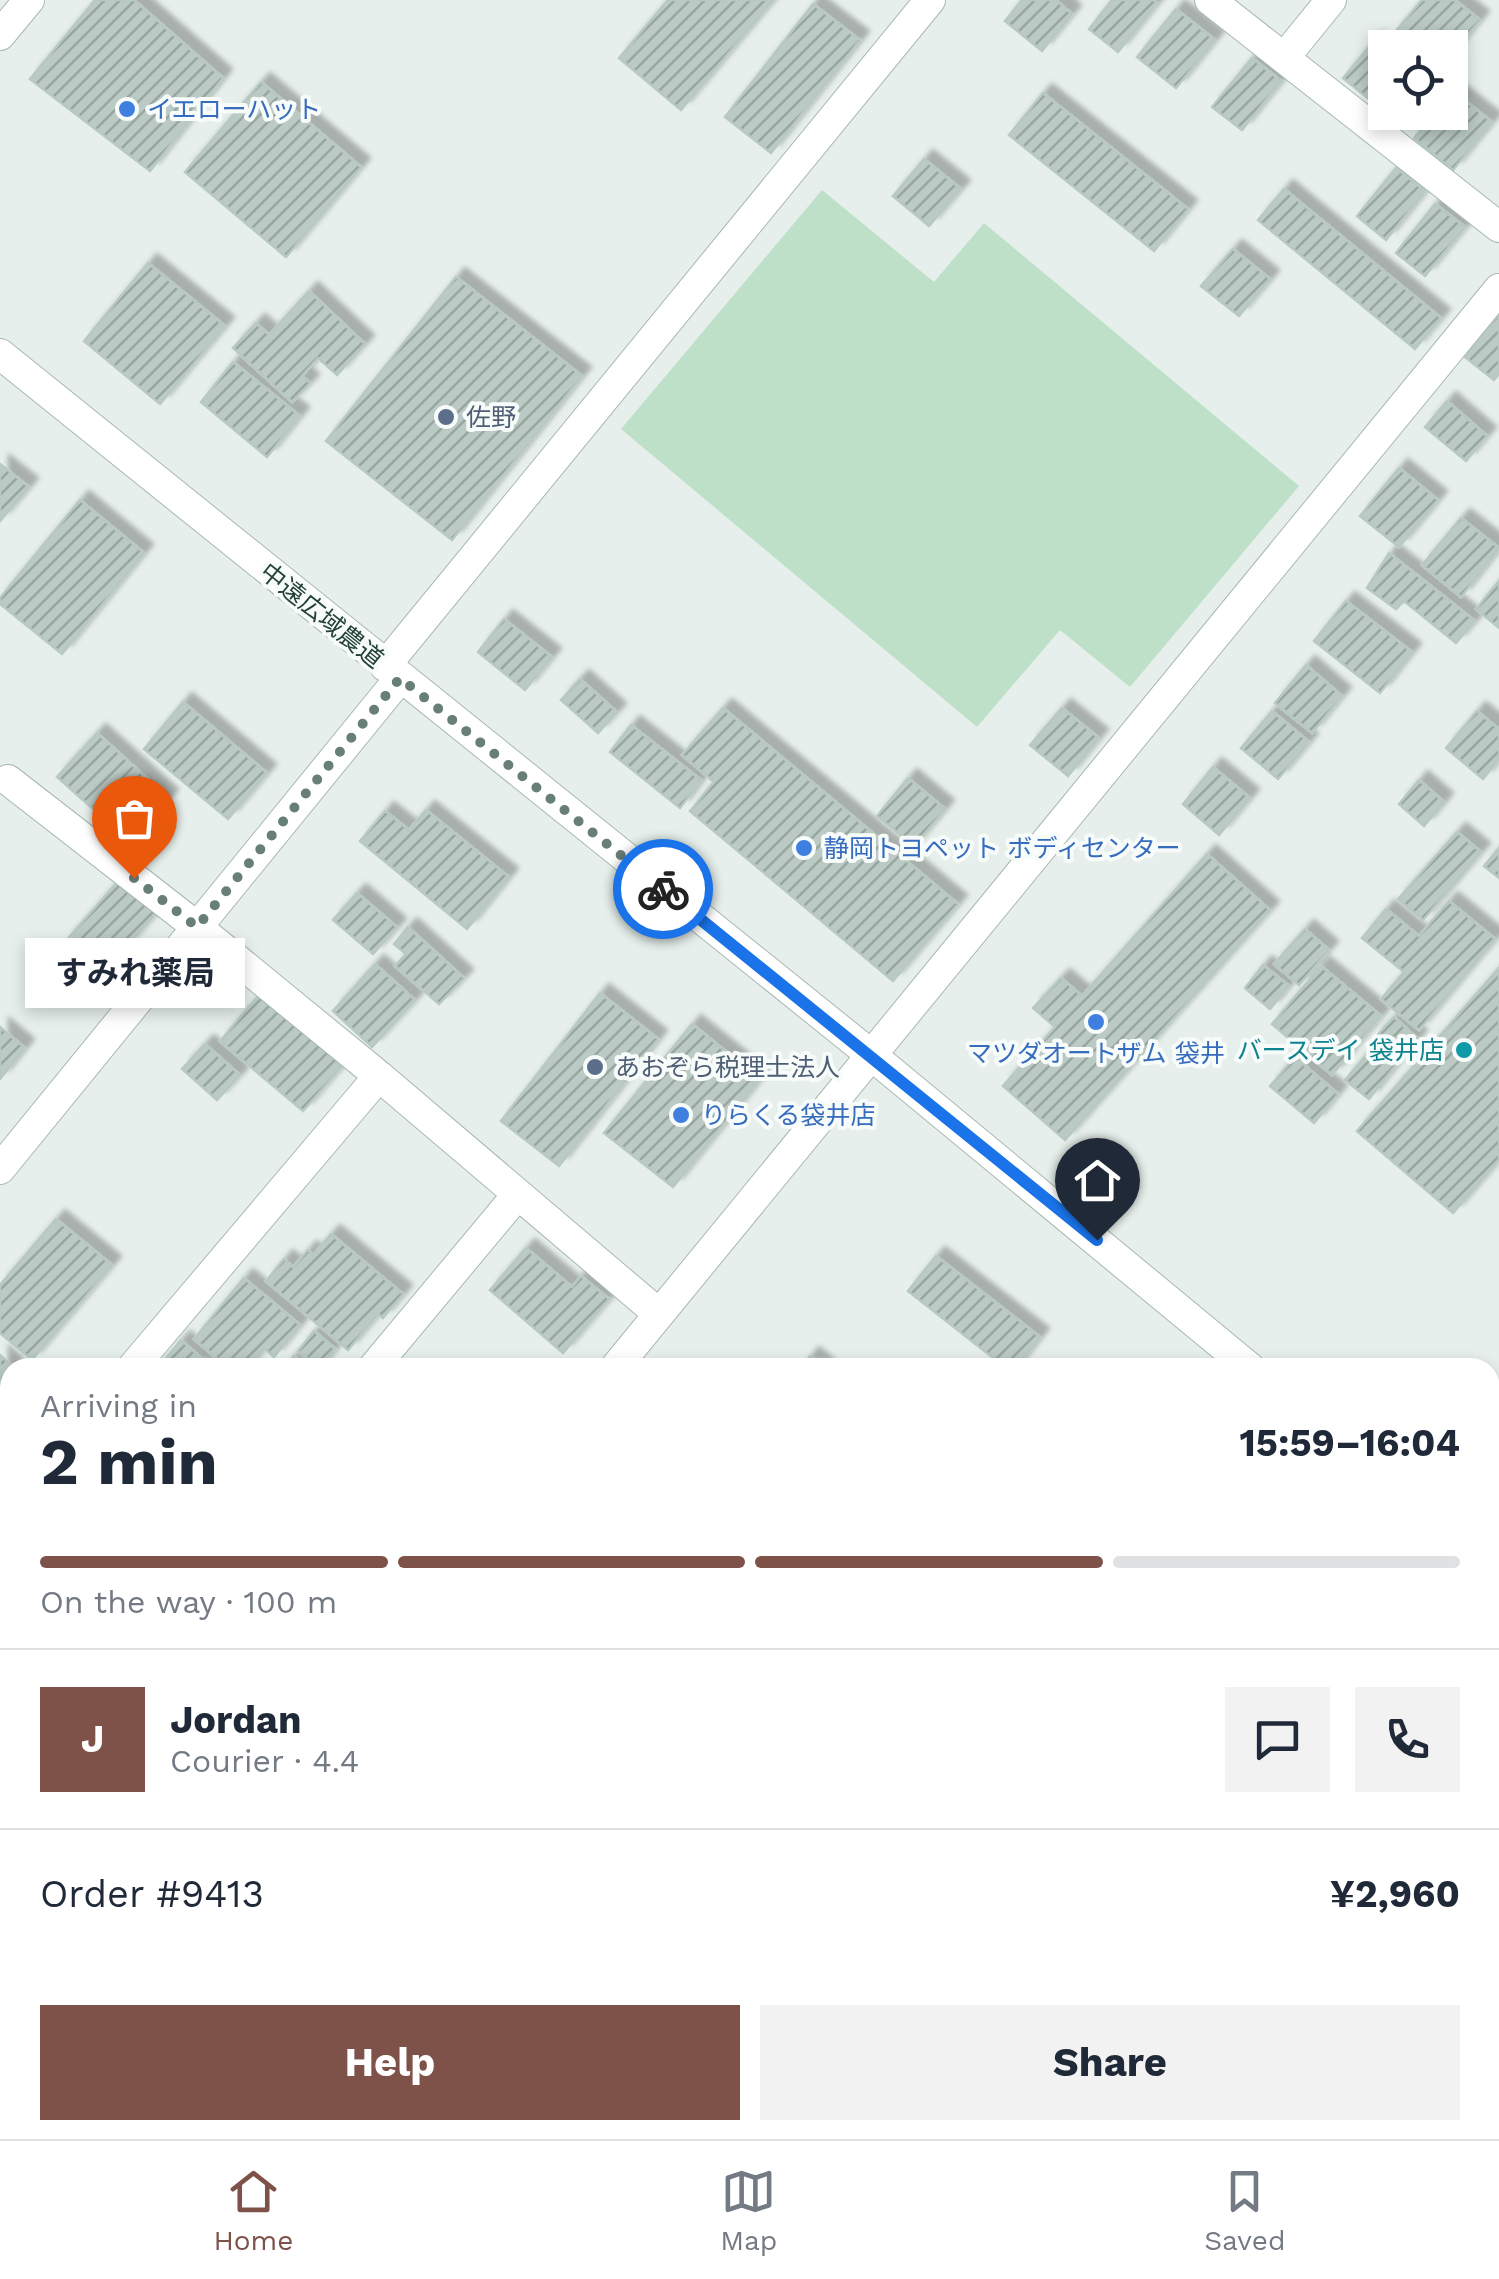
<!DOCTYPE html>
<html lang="en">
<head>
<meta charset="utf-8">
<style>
  body { margin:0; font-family:"Work Sans","Noto Sans JP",sans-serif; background:#f2f2f3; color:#1f2937; height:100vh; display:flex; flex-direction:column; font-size:38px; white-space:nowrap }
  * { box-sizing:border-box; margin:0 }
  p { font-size:32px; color:#747a83 }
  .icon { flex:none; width:55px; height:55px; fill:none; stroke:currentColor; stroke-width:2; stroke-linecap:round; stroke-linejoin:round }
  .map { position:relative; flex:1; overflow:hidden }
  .details { position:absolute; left:0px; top:1358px; width:1500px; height:782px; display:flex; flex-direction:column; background:#fff; border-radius:30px 30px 0 0; box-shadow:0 5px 15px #0003 }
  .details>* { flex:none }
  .tools { position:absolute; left:1368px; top:30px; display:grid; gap:20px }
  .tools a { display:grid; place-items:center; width:100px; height:100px; border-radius:0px; background:#fff; box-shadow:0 5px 15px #0003; font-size:50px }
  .pin { position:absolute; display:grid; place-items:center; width:85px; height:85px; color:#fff; margin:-102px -42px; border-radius:50% 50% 50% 0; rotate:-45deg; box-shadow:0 0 10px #0007 }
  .pin .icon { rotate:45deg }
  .courier { position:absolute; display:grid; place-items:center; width:100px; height:100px; margin:-50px; border:8px solid #1a73e8; border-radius:50%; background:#fff; color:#222; box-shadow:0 2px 12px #0007 }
  .bubble { position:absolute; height:70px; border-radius:0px; background:#fff; box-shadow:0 5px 15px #0003; font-size:32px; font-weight:700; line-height:70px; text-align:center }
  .summary em { font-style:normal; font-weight:700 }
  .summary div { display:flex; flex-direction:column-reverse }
  .summary { display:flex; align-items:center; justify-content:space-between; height:170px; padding:0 40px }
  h1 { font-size:65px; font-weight:700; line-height:75px }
  .bar { display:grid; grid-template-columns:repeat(4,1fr); gap:15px 10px; align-content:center; height:120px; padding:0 40px }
  .bar i { height:12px; border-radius:8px; background:#e0e1e3 }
  .bar .current { background:#7f5249 }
  .bar p { grid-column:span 4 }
  .line { display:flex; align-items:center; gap:25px; padding:0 40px; border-top:2px solid #e0e1e3 }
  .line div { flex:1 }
  .round { display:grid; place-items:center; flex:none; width:105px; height:105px; border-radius:0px; background:#f2f2f3 }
  .primary-button { display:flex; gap:20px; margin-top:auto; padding:20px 40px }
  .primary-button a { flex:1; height:115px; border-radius:0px; background:#7f5249; color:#fff; font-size:40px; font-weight:700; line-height:115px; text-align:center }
  .primary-button a+a { background:#f2f2f3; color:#1f2937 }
  .tabs { display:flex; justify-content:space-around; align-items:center; height:140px; border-top:2px solid #e0e1e3; background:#fff; font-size:28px; color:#747a83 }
  .tabs a { display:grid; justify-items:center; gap:5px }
  .tabs .current { color:#7f5249 }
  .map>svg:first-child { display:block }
  .green { fill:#bfe0c8 }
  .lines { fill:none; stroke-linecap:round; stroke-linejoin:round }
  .stream { stroke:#8ec9d4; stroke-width:11 }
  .building { fill:url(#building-hatch); stroke:#b8c9c2; stroke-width:2.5; filter:url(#shadow) }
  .minor-casing { stroke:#a8b8b2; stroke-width:32 }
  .tertiary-casing { stroke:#a8b8b2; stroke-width:32 }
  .secondary-casing { stroke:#a4bbb3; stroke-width:32 }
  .primary-casing { stroke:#c2cac8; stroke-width:32 }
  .minor { stroke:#fff; stroke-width:30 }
  .tertiary { stroke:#fff; stroke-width:30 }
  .secondary { stroke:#fff; stroke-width:30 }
  .primary { stroke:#6aa596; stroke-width:30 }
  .done { stroke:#687f78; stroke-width:10; stroke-dasharray:0 18 }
  .route { stroke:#1a73e8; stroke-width:12 }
  .shop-dot { fill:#3f7fe0; stroke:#f7fbf9; stroke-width:4 }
  .service-dot { fill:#5c6f8a; stroke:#f7fbf9; stroke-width:4 }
  .culture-dot { fill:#0f9aa8; stroke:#f7fbf9; stroke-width:4 }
  .labels { text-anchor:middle; stroke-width:8; stroke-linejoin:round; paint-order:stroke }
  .shop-label { font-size:25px; fill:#366cbe; stroke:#f7fbf9; text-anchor:start }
  .service-label { font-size:25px; fill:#4e5e75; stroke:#f7fbf9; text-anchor:start }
  .street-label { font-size:25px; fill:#24423a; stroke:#f7fbf9 }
  .culture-label { font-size:25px; fill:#0d838f; stroke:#f7fbf9; text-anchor:end }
</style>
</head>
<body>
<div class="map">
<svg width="1499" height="2139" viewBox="0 0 1499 2139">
  <defs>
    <pattern id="building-hatch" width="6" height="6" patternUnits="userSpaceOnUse" patternTransform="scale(2.5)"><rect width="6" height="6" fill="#bbcac4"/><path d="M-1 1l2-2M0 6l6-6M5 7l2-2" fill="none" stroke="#98a6a0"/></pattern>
    <filter id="shadow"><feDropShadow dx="9" dy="-9" stdDeviation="2.5" flood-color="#0004"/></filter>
  </defs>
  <rect width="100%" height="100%" fill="#e6efeb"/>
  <path class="green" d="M822,190L934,282L984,223L1299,486L1130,687L1060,630L977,727L621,429Z"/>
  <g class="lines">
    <path class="stream" d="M0,2019L10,2028
      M135,2130L147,2139"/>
  </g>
  <path class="building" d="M95,0H134L223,78L150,171L30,79Z
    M668,0H773L681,110L619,58Z
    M1022,0H1056L1072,14L1042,51L1005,21Z
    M1112,0H1153L1157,3L1118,52L1089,29Z
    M1422,0H1455L1480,20L1450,57V48H1412L1394,33Z
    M813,4L860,40L771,153L725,117Z
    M1176,9L1215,40L1176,88L1137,57Z
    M1374,41L1385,50V102L1380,108L1343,78Z
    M1252,58L1281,81L1242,130L1212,107Z
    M261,82L361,167L286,257L185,172Z
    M1453,91L1492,122L1453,170L1414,138L1435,112H1450V94Z
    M1043,93L1188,209L1154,251L1009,135Z
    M924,159L961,189L929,226L893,196Z
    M1396,168L1425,191L1386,240L1357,216Z
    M1284,189L1441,318L1415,349L1258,220Z
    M1435,204L1465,227L1425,276L1396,253Z
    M1233,249L1270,279L1239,316L1201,286Z
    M148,263L225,326L160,404L84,341Z
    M456,277L582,376L452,540L326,441Z
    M309,291L365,344L337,375L318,358L302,376L310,383L292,402L233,348L256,323L269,335Z
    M1499,314V374L1494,380L1465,357Z
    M233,362L300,416L267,457L201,402Z
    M1447,401L1487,436L1466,461L1425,427Z
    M0,464L29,487L0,521Z
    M1399,468L1438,500L1399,547L1360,516Z
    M80,500L144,553L62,654L0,604V598Z
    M1461,518L1499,548L1461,597L1422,565Z
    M1389,553L1475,621L1456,643L1404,601L1396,609L1367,588Z
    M1499,581V628L1476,609Z
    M1346,601L1412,652L1380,693L1314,641Z
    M504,619L552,657L525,690L478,652Z
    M1306,665L1342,696L1312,733L1275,703Z
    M580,679L617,712L598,733L561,700Z
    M183,702L267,773L228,819L144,749Z
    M723,708L958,904L893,981L690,811L714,782L682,755Z
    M1062,708L1099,738L1068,776L1030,745Z
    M1272,711L1309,742L1278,779L1241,748Z
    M1477,711L1499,729V759L1483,779L1446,748Z
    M631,725L701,780L680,808L610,752Z
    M97,733L169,798L130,842L57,777Z
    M1213,767L1250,798L1219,835L1183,804Z
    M908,778L945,809L914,846L877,816Z
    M1419,780L1444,802L1424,826L1399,804Z
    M426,810L509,877L467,929L360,841L385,811L409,830Z
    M1457,832L1481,852L1423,920L1398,899Z
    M1499,848V878L1484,866Z
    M1207,854L1270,910L1065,1140L1003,1086L1055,1027L1033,1008L1061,978L1082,996Z
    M120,879L157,912L102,974L65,942Z
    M357,893L397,927L373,954L333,920Z
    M1449,901L1495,939L1419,1030L1381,999L1404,972L1362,938L1386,909L1419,936Z
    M408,927L464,978L439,1004L395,966L406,954L394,944Z
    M1305,929L1329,950L1299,985L1274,964Z
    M375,964L415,1000L372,1047L333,1011Z
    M1263,965L1289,986L1270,1009L1245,988Z
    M1321,966L1381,1016L1332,1075L1272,1024Z
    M1499,968V1160L1453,1213L1357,1131Z
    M600,993L658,1039L559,1166L501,1121Z
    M259,995L343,1065L303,1111L220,1041Z
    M1394,1017L1418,1039L1398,1060L1374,1039Z
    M692,1024L760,1079L673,1187L604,1133Z
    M0,1027L25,1048L0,1079Z
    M205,1044L240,1075L217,1100L182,1069Z
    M1372,1048L1395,1066L1369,1099L1345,1080Z
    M1295,1057L1338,1094L1314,1123L1270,1086Z
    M56,1219L112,1265L32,1360L0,1333V1285Z
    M331,1234L403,1294L383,1318L378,1314L348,1350L266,1281L284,1259L293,1267L308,1250L313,1255Z
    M526,1248L572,1287L581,1276L609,1299L563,1353L490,1290Z
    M936,1256L1040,1337L1016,1368H1006L908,1291Z
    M244,1278L300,1325L274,1357L264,1348L248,1368H228L194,1339Z
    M314,1331L335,1349L320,1368L298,1351Z
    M181,1340L207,1363L204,1368H158Z
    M0,1355L15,1368H10V1412L6,1416L0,1411Z
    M294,1356L307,1368H284Z
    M810,1356L825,1368H801Z
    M10,1617V1757L0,1768V1618Z
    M1490,1646L1499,1654V1791L1494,1797L1490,1794Z
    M10,1883V1912L0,1904V1894Z
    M1490,1982L1499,1989V2079L1490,2090Z
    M322,2130H379L371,2139H319L316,2136Z
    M545,2130H598L599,2131L592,2139H538Z
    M610,2130H717L727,2139H621Z
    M1209,2130H1237L1248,2139H1201Z
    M1269,2130H1354L1365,2139H1280Z
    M1392,2130H1449L1441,2139H1403Z"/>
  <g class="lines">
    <defs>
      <path id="minor" d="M1210,0L1499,227
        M0,35L29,0
        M1284,58L1331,0
        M385,666L930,0
        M8,780L197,927L379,1076
        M132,1368L379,1076L659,1314
        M373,1368L518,1194
        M615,1368L1499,289
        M0,1495L10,1503
        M0,2128L10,2115"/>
      <path id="tertiary" d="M0,354L870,1054L1250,1368
        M0,1169L400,678"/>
      <path id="secondary" d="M1490,1427L1499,1416
        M870,2139L878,2130
        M1100,2139L1105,2130"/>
      <path id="primary" d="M1490,1551L1499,1557
        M1490,1579L1499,1588"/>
    </defs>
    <use href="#minor" class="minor-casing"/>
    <use href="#tertiary" class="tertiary-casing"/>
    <use href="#secondary" class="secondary-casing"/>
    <use href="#primary" class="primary-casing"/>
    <use href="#minor" class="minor"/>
    <use href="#tertiary" class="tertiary"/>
    <use href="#secondary" class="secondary"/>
    <use href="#primary" class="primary"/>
  </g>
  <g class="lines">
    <path class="done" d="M134,878L197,927L400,678L663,889"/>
    <path class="route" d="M663,889L1097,1240"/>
  </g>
  <g class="shop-dot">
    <circle cx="127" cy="109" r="10"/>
    <circle cx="804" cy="848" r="10"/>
    <circle cx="1096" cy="1022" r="10"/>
    <circle cx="681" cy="1115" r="10"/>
  </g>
  <g class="service-dot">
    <circle cx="446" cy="417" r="10"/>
    <circle cx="595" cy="1067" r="10"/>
  </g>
  <circle class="culture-dot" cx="1464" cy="1050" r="10"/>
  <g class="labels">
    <g class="shop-label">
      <text x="147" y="118">イエローハット</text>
      <text x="824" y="857">静岡トヨペット ボディセンター</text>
      <text x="1096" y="1062" text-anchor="middle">マツダオートザム 袋井</text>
      <text x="701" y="1124">りらくる袋井店</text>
    </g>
    <g class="service-label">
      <text x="466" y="426">佐野</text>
      <text x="615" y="1076">あおぞら税理士法人</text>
    </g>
    <g class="street-label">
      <text transform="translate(322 615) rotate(39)" y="9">中遠広域農道</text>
    </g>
    <g class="culture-label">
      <text x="1444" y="1059">バースデイ 袋井店</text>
    </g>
  </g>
</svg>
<div class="tools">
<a><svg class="icon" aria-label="locate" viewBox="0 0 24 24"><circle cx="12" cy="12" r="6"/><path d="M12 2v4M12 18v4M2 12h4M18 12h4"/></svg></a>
</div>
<div class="pin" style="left:134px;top:878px;background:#ea580c"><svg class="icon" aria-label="bag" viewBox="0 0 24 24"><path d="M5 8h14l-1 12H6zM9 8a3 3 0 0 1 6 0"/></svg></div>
<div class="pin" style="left:1097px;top:1240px;background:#1f2937"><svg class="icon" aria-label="home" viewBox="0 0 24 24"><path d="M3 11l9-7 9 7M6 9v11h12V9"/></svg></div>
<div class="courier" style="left:663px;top:889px"><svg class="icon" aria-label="bike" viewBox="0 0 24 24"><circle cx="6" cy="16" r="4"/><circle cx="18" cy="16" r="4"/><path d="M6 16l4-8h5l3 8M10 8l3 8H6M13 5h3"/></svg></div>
<div class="bubble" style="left:25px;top:938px;width:220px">すみれ薬局</div>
<section class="details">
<div class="summary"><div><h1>2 min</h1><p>Arriving in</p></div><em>15:59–16:04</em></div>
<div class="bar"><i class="current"></i><i class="current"></i><i class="current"></i><i></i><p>On the way · 100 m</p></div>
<div class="line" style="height:180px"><b class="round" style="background:#7f5249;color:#fff">J</b><div><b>Jordan</b><p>Courier · 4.4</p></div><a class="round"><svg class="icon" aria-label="chat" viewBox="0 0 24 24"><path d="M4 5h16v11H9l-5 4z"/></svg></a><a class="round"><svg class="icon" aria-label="phone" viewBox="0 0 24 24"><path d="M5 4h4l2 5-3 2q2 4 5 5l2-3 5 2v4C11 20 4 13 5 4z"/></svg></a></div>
<div class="line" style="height:130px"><div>Order #9413</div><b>¥2,960</b></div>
<div class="primary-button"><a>Help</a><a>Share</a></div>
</section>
</div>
<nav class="tabs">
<a class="current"><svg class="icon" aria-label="home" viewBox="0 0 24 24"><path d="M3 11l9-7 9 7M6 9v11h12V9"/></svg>Home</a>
<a><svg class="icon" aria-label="map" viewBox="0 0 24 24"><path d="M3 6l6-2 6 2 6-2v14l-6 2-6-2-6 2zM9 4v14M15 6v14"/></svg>Map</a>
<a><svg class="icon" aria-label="saved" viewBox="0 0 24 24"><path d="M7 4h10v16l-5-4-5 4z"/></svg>Saved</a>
</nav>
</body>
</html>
